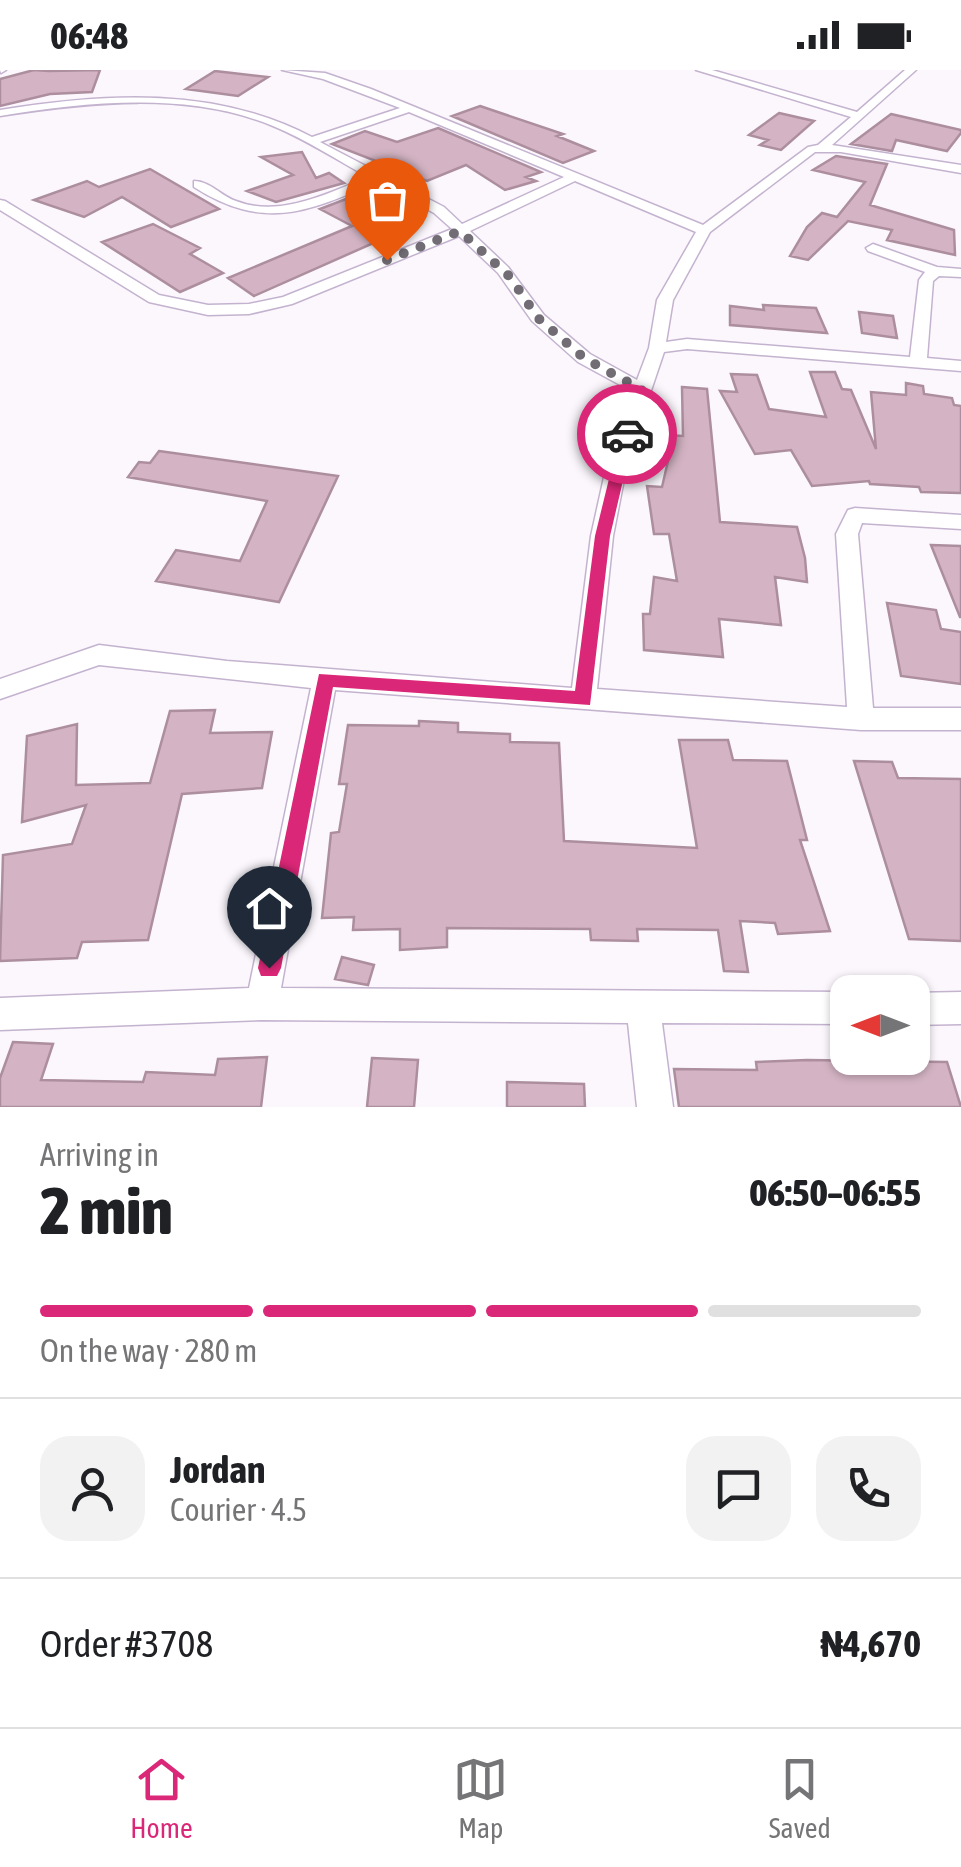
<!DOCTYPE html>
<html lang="en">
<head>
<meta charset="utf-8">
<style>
  body { margin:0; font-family:"Asap Condensed",sans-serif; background:#f2f2f2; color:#202124; height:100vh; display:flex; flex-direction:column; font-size:38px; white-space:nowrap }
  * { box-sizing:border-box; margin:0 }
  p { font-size:32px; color:#757577 }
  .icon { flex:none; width:55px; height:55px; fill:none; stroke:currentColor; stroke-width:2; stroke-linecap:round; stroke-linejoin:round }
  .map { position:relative; height:1037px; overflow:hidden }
  .details { display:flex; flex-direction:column; background:#fff; flex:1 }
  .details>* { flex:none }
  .needle { width:65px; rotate:270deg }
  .buttons { position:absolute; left:830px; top:905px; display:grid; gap:20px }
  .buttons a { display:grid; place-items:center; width:100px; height:100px; border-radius:20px; background:#fff; box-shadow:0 2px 8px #0004; font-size:50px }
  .pin { position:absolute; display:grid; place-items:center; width:85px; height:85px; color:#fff; margin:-102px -42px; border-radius:50% 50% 50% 0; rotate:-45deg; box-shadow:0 0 10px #0007 }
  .pin .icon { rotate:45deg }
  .courier { position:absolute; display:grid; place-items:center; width:100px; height:100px; margin:-50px; border:8px solid #db2777; border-radius:50%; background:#fff; color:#222; box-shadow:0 2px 12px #0007 }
  .headline em { font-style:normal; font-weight:800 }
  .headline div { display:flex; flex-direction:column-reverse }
  .headline { display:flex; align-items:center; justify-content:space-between; height:170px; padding:0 40px }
  h1 { font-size:65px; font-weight:800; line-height:75px }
  .bar { display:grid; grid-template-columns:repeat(4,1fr); gap:15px 10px; align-content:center; height:120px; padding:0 40px }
  .bar i { height:12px; border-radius:8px; background:#e0e0e0 }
  .bar .on { background:#db2777 }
  .bar p { grid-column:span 4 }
  .line { display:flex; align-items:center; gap:25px; padding:0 40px; border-top:2px solid #e0e0e0 }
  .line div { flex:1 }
  .round { display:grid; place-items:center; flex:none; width:105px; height:105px; border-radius:30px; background:#f2f2f2 }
  .status { display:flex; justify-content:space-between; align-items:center; height:70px; padding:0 50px; background:#fff; direction:ltr }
  .status svg { height:28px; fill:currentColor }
  .dock { display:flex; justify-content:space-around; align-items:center; height:140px; border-top:2px solid #e0e0e0; background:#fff; font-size:28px; color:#757577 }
  .dock a { display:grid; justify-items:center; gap:5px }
  .dock .on { color:#db2777 }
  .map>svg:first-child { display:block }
  .building { fill:#d4b4c4; stroke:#ad8e9e; stroke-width:2.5 }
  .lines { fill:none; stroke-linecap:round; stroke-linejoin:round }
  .street-casing { stroke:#c4b3cf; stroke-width:3 }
  .street { fill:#fff; fill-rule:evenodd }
  .route { fill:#db2777 }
  .done { stroke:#726d75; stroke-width:10; stroke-dasharray:0 18 }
</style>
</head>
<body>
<div class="status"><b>06:48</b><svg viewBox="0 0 49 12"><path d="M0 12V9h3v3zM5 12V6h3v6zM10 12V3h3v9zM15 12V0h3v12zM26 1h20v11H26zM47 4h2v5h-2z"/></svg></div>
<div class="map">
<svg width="961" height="1037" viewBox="0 0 961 1037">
  <rect width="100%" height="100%" fill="#fbf7fd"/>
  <path class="building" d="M34,0L49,1L100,0L92,22L50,24L0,36V9Z
    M215,1L268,7L238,26L186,19Z
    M480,36L563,64L557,66L594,81L563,93L452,46Z
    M779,43L814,51L781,80L760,75L768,70L749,65Z
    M891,44L961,60V63L947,81L896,70L892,81L851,74Z
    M438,58L541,102L526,107L536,111L505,120L466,95L427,111L332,74L365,61L397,72Z
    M302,82L316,108L329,103L344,113L276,132L247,121L293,105L261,87Z
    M836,86L887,94L870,135L954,160L955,185L887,170L892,160L848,151L808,190L790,186L807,157L822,143L837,147L865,112L813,100Z
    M150,99L219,139L171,157L122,127L84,147L34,130L87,111L99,117Z
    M359,124L414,155L254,226L228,208L352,156L320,139Z
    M153,154L200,178L190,184L223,203L180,222L102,172Z
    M763,235L816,238L827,263L730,255V236L764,240Z
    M859,242L893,246L897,268L862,263Z
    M810,302H835L842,319L851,320L876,379L871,322L906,325V313L923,316L924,324L952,328L954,335L961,336V423L921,422L919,417L870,414L869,411L812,416L791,380L755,384L720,321L737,322L731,304L757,305L769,339L826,347Z
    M682,317L707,319L720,452L797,457L805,488L807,512L775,507L781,555L719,549L723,587L644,580L643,544H650L654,507L677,511L669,464H654L647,416L662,417L668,391L667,365L683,366Z
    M159,381L338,406L279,532L156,511L176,480L240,491L267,431L128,407L139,392L150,393Z
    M931,475L961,476V547H960Z
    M887,533L936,540L941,559L961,562V614L901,606Z
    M215,640L210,663L272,662L262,718L182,724L148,870L82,872L77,888L0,891L3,785L72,774L86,735L22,752L27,666L77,654L76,715L150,713L170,641Z
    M419,651L458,653V662L510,664V672L559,673L564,771L697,778L679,670H728L733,690L787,691L807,770H800L830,861L778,864L775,853L740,851L748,902L724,901L718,860L637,859L638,871L591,870L590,859L447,858V877L400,880V859L353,860L354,847L322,848L331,763L339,762L347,714H339L348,655L419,656Z
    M854,691L892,692L898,708L961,709V871L909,869Z
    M342,887L374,895L368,915L335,909Z
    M13,972L53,974L41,1010L143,1012L146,1002L215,1005L218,989L267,987L261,1037H0V1008Z
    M372,988L418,990L414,1037H367Z
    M807,990L947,992L961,1037H679L674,999L757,1000L756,992Z
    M507,1012L584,1014L585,1037H507Z"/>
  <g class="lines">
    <defs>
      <path id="street" d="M0,0H6L1,3Z
        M282,0L325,3L371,19L703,155L808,77L818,75L851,47L696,0H712L857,42L905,0H916L832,75L961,95V103L841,82H815L710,162L673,230L666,272L687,269L910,287L919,210L925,202L868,181L866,178L873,174L937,197L961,199V207L939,206L933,211L927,288L961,291V301L687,279L664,282L628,389L613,466L597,619L847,637L836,464L848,440L855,438L961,445V459L862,453L858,464L873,638H961V660H861L335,620L281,918L848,922V954L662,953L673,1037H637L628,953L262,950L0,960V928L249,918L311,618L99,595L0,629V609L99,575L227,591L572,618L591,466L608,389L633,322L578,292L532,251L498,203L459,166L292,234L249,244L208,245L149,232L0,140V130L5,131L159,225L208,235L249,234L283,227L452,159L434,143L377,112C306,143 263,161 194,117V111C210,111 221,126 236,131C279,148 329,123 368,107C337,90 305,69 273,56C188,21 88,32 0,46V40C104,23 215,16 312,67L400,38L323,9ZM409,42L564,107L462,154L444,137L320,72ZM575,111L696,162L657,230L649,278L637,310L590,284L544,245L508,197L470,161Z
        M961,922V954L912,955V923Z"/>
    </defs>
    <use href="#street" class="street-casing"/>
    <use href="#street" class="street"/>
  </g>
  <path class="route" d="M627,359L634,364L610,466L590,635L333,617L281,898L277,906H261L258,898L319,604L575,621L595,466L620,364Z"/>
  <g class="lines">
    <path class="done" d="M387,190L460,161L510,207L538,248L584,288L642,320L627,364"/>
  </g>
</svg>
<div class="buttons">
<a><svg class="needle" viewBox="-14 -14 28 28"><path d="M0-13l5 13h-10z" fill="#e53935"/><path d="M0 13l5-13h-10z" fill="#757577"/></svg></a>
</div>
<div class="pin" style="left:387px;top:190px;background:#ea580c"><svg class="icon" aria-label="bag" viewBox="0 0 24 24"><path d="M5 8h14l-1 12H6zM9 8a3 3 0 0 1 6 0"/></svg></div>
<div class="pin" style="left:269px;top:898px;background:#1f2937"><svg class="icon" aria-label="home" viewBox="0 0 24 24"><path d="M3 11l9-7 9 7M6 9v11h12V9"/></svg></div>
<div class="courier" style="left:627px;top:364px"><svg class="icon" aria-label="car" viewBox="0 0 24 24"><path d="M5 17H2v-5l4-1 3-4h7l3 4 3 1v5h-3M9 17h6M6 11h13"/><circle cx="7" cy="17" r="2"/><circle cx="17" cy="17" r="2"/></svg></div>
</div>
<section class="details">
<div class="headline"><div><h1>2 min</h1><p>Arriving in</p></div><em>06:50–06:55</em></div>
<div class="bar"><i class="on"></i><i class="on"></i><i class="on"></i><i></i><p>On the way · 280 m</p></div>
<div class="line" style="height:180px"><a class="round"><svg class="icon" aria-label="person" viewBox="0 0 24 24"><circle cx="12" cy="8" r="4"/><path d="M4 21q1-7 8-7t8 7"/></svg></a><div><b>Jordan</b><p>Courier · 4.5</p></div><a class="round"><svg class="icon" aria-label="chat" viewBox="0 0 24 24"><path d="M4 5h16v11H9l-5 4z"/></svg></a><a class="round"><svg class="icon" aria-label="phone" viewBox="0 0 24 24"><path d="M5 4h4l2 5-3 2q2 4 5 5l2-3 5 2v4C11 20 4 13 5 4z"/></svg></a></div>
<div class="line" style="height:130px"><div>Order #3708</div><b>₦4,670</b></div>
</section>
<nav class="dock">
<a class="on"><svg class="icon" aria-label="home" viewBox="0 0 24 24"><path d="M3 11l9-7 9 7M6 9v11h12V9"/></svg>Home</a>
<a><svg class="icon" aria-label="map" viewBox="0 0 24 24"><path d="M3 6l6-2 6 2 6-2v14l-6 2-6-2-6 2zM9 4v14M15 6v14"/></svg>Map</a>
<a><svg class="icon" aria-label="saved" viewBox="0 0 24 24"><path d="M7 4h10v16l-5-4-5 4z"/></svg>Saved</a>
</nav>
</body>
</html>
